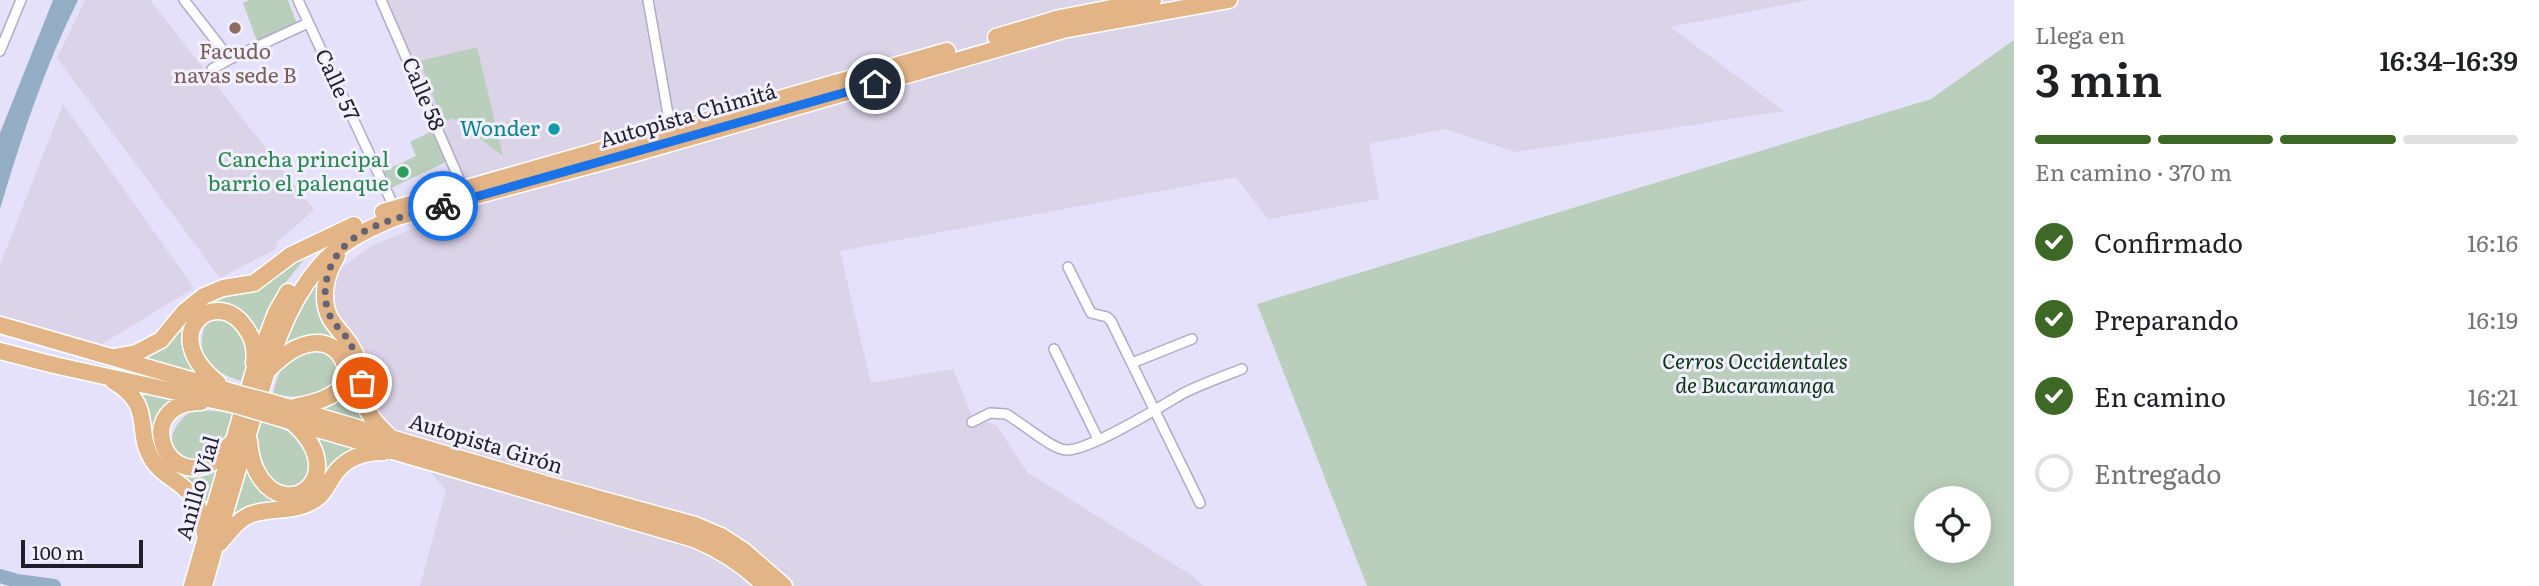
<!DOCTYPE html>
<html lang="es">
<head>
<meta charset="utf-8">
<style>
  body { margin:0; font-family:Literata,serif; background:#f2f2f2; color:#202124; height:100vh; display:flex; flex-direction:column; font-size:26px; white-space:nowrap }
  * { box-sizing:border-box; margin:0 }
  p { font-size:23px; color:#757577 }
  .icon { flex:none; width:38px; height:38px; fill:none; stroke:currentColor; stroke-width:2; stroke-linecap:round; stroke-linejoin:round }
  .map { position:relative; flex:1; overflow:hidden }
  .panel { display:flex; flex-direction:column; background:#fff; width:525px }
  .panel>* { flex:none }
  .controls { position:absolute; left:1914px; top:486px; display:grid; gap:14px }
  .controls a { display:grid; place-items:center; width:77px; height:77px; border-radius:50%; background:#fff; box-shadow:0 4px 18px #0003; font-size:35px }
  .scale { position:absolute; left:21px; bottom:18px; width:122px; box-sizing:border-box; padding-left:7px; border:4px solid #201e2a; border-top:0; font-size:19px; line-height:24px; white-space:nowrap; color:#201e2a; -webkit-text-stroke:5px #f2f0fe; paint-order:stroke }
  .pin { position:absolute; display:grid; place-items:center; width:60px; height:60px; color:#fff; margin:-30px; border:4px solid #fff; border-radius:50%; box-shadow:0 2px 7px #0007 }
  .courier { position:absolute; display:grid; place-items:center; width:70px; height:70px; margin:-35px; border:5px solid #1a73e8; border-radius:50%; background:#fff; color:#222; box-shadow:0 2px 9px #0007 }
  .overview em { font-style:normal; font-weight:600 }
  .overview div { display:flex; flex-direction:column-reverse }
  .overview { display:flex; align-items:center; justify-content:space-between; height:119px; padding:0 21px }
  h1 { font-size:46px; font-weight:600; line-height:52px }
  .bar { display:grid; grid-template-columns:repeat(4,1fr); gap:10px 7px; align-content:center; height:84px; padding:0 21px }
  .bar i { height:9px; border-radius:5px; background:#e0e0e0 }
  .bar .selected { background:#3e6825 }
  .bar p { grid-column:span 4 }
  ol { padding:0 21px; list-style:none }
  li { display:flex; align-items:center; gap:21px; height:77px }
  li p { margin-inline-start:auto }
  li .icon { padding:7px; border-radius:50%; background:#3e6825; color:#fff; stroke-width:4 }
  li:last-child { color:#757577 }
  li i { width:38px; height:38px; border:4px solid #e0e0e0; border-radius:50% }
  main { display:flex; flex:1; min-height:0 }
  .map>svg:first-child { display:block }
  .industrial { fill:#dbd3e8 }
  .green { fill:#bacfbb; fill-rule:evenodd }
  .water { fill:#94aec5 }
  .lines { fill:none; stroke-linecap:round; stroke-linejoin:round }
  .river { stroke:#94aec5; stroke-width:14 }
  .minor-casing { stroke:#b0abca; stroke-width:12 }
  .trunk-casing { stroke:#fff; stroke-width:19 }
  .minor { stroke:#fff; stroke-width:9 }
  .trunk { stroke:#e2b486; stroke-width:16 }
  .trunk-bridge-casing { stroke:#fff; stroke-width:19; stroke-linecap:butt }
  .trunk-bridge { stroke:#e2b486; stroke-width:16 }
  .done { stroke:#656273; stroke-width:7; stroke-dasharray:0 12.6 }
  .route { stroke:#1a73e8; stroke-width:9 }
  .education-dot { fill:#8d6e63; stroke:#f2f0fe; stroke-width:2.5 }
  .culture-dot { fill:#0f9aa8; stroke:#f2f0fe; stroke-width:2.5 }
  .leisure-dot { fill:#2e9e5b; stroke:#f2f0fe; stroke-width:2.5 }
  .labels { text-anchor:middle; stroke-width:6; stroke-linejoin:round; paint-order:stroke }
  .education-label { font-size:21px; fill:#785e54; stroke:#f2f0fe }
  .street-label { font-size:21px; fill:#201e2a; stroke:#f2f0fe }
  .culture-label { font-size:21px; fill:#0d838f; stroke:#f2f0fe; text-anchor:end }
  .leisure-label { font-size:21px; fill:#27864d; stroke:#f2f0fe; text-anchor:end }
  .park-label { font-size:21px; font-style:italic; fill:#093311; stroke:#f2f0fe }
</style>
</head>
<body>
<main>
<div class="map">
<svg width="2014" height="586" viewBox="0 0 2014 586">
  <rect width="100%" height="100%" fill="#e5e1fb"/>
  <path class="industrial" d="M85,0H150L314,210L276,243V249L220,278L57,58Z
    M388,0H1809L1670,27L1784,111L1516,152L1445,129L1369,144L1379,199L1268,219L1236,177L840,251L871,383L953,369L973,419L996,425L1027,472L1194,577L1203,586H420L446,490L377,412L361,350L338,324L328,294L339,270L371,246L468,206Z
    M63,104L194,288L102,344L0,315V265Z"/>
  <path class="green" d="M249,0H288L297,24L257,41L243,3Z
    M2014,40V586H1367L1257,304L1931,99ZM1927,499H1979V551H1927Z
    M477,47L503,156L453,118L443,122L420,61Z
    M432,131L446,162L389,189L382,172L416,156L410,142Z
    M308,254L280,290L257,343L256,336L206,310L190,361L196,373L136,357L155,353L172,340L188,317L198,309L213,301L240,293Z
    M325,271L342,337L369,426L314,408L350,380L318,335L303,337L278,354L299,307Z
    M219,319C249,330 249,353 244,382C211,372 193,359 206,322Z
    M325,348L338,364C337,400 298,399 273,394C282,358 287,354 325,348Z
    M131,387L178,396L159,419L179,469L222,460L206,516C191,498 169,477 157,457C143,433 158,408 131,387Z
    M192,410L233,412C230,422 229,435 223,443C197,480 143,447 192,410Z
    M260,421L290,432L305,444L313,466L307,481L293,489C262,482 250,450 260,421Z
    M314,433L371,449L354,450L339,457L321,487L226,529L247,457L254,475L299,496L323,456L321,443Z"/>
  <path class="water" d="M53,0H78C45,66 21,138 0,209V133Z"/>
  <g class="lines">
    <path class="river" d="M0,576L17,581L54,586"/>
    <defs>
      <path id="minor" d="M184,0L230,59
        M298,0L394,207
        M381,0L463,188
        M648,0L671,131
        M0,51L21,0
        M212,69L230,59L308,23
        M1068,267L1091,313L1107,317L1111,321L1200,503
        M1054,349L1098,439
        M1132,363L1192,339
        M972,422L990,413L1006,414C1021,422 1051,449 1066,450C1089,451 1160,407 1182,394C1201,384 1222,377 1242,369"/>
      <path id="trunk" d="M996,37L1060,18L1153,0
        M383,212L947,51
        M337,256C326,274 320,298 330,318C339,333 351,340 357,359C361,371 360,384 362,396C366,413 377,425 389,436
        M0,325L239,394
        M0,351L54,365L236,405
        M114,357L136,353L161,340L184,312L204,296L223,288L254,283L291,255L354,225
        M269,369C282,357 296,344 315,343C338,341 355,369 340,388C329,401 306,404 290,408
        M113,381C156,406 133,430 153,461C160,472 172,478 182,486C197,498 203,516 205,535
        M218,383C155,333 216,285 245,327C253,337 256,350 254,363
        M201,402C131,402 165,495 216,460C221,456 226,449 231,443
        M270,402L549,485L695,525L721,536L744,551L784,586
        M266,414L694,539C721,550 744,565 765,586
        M249,441C250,452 252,463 257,472C285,526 354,476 292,422
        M220,543C229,532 238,519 252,514C274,507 296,513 316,499C324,494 327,485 332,478C343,459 363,452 383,452
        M192,586L254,371L276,313L288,292
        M204,586C218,534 234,483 249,431C266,376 279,315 317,269C338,243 367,229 397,217L636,153L1063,30L1229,0"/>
    </defs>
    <use href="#minor" class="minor-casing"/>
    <use href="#trunk" class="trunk-casing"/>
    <use href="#minor" class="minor"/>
    <use href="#trunk" class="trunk"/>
    <defs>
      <path id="trunk-bridge" d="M239,394L270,402
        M236,405L266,414"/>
    </defs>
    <use href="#trunk-bridge" class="trunk-bridge-casing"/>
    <use href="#trunk-bridge" class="trunk-bridge"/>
  </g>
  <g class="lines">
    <path class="done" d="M362,383C360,366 356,351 346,337C342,330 333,324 330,316C324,303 324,287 328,274C343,225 400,218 443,206"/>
    <path class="route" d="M443,206L875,84"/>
  </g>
  <circle class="education-dot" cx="235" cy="28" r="7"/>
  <circle class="culture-dot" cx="554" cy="129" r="7"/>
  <circle class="leisure-dot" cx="403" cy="172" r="7"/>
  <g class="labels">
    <g class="education-label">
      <text x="235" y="59">Facudo<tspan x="235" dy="24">navas sede B</tspan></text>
    </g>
    <g class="street-label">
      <text transform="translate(337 85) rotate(65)" y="7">Calle 57</text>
      <text transform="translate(423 94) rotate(67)" y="7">Calle 58</text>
      <text transform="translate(688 116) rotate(-16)" y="7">Autopista Chimitá</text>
      <text transform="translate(486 444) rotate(17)" y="7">Autopista Girón</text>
      <text transform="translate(198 488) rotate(-74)" y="7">Anillo Víal</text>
    </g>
    <g class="culture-label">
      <text x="540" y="136">Wonder</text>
    </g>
    <g class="leisure-label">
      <text x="389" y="167">Cancha principal<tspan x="389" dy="24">barrio el palenque</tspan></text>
    </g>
    <g class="park-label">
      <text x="1755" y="369">Cerros Occidentales<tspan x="1755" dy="24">de Bucaramanga</tspan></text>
    </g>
  </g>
</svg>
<div class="controls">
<a><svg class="icon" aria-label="locate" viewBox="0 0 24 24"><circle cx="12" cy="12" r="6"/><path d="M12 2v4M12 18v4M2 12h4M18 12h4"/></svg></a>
</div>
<div class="scale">100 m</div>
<div class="pin" style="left:362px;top:383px;background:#ea580c"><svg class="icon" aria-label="bag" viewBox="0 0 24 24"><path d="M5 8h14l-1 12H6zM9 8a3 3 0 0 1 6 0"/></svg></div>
<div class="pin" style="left:875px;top:84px;background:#1f2937"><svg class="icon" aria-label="home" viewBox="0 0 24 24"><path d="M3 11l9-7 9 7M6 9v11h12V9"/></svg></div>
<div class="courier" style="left:443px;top:206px"><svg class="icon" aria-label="bike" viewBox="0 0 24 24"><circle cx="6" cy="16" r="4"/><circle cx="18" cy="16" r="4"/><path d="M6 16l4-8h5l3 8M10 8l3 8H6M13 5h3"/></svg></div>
</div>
<section class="panel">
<div class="overview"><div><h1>3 min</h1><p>Llega en</p></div><em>16:34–16:39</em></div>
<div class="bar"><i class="selected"></i><i class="selected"></i><i class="selected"></i><i></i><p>En camino · 370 m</p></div>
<ol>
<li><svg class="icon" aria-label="check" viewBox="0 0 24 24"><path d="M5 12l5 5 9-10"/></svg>Confirmado<p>16:16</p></li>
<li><svg class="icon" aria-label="check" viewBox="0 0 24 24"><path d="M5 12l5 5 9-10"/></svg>Preparando<p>16:19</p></li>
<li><svg class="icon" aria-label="check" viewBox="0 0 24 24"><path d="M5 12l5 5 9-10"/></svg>En camino<p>16:21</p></li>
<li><i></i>Entregado</li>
</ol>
</section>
</main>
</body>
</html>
